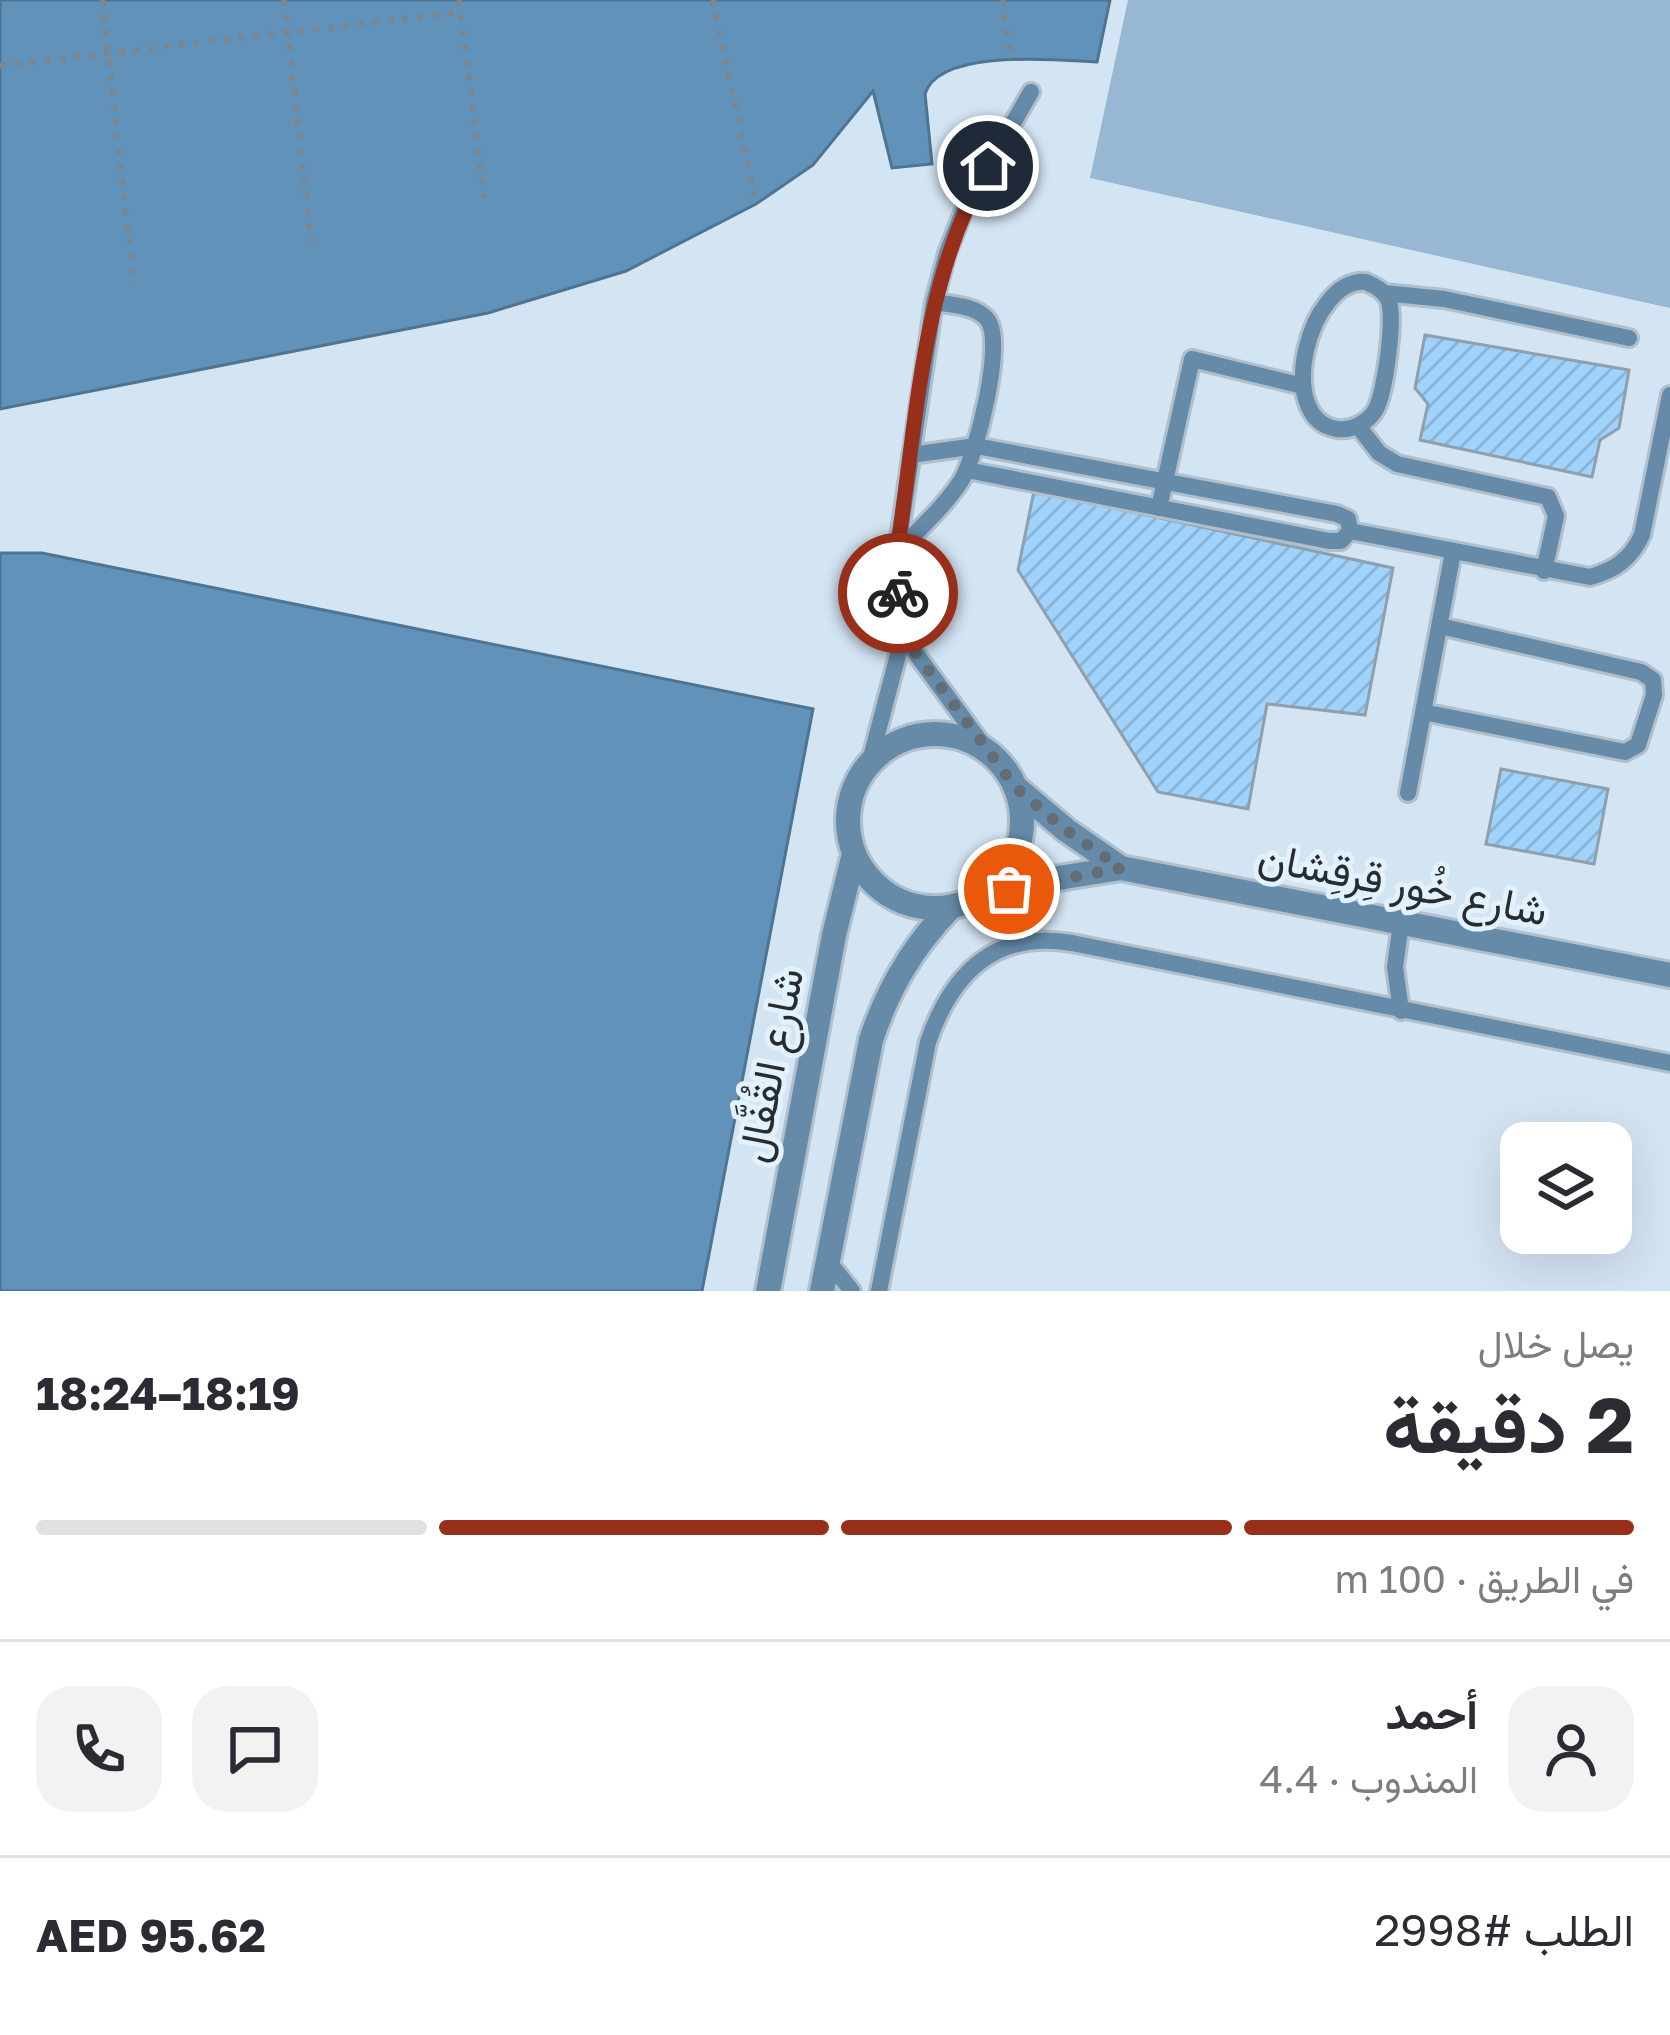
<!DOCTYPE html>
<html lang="ar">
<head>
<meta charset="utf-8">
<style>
  body { margin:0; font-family:"Golos Text",Vazirmatn,sans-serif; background:#f2f2f3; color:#2b2b33; direction:rtl; height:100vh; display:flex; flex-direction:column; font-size:45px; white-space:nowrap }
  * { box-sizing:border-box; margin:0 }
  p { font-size:39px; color:#7c7c81 }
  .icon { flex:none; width:66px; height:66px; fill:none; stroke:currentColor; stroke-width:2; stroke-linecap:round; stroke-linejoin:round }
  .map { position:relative; height:1291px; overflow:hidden; direction:ltr }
  .side { display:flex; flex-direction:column; background:#fff; flex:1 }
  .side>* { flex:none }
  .fabs { position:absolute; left:1500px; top:1122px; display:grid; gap:24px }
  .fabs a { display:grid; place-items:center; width:132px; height:132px; border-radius:24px; background:#fff; box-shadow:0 12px 48px #0002; font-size:60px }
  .pin { position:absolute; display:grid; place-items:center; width:102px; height:102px; color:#fff; margin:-51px; border:6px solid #fff; border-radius:50%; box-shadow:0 3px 12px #0007 }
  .courier { position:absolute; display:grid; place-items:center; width:120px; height:120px; margin:-60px; border:9px solid #982f1a; border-radius:50%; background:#fff; color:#222; box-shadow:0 3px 15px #0007 }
  .headline em { font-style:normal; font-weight:700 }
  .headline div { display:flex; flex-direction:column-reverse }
  .headline { display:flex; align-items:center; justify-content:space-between; height:204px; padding:0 36px }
  h1 { font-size:78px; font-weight:700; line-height:90px }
  .bar { display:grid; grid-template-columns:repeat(4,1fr); gap:18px 12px; align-content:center; height:144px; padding:0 36px }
  .bar i { height:15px; border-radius:9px; background:#e1e1e2 }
  .bar .current { background:#982f1a }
  .bar p { grid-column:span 4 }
  .line { display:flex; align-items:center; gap:30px; padding:0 36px; border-top:3px solid #e1e1e2 }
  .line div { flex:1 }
  .round { display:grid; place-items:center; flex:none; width:126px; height:126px; border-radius:36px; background:#f2f2f3 }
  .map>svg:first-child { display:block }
  .green { fill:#97b7d2 }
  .water { fill:#6192ba; stroke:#4f7491; stroke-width:3 }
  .building { fill:url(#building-hatch); stroke:#8f9fac; stroke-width:3 }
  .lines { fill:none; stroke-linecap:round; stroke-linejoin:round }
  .service-casing { stroke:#b0bfcc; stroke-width:22 }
  .minor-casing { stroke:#b0bfcc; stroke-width:30 }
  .path { stroke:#7a8690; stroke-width:6; stroke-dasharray:6 9; stroke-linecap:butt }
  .service { stroke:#658ba9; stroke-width:16 }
  .minor { stroke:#658ba9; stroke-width:24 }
  .done { stroke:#636d76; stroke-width:12; stroke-dasharray:0 21.6 }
  .route { stroke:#982f1a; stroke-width:15 }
  .labels { text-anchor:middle; stroke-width:10; stroke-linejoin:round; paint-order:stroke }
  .street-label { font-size:42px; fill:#262d32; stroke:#e3f1fc }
</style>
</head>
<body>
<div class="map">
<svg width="1670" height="1291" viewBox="0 0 1670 1291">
  <defs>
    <pattern id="building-hatch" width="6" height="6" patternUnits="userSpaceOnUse" patternTransform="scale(3)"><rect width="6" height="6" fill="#9fd3fc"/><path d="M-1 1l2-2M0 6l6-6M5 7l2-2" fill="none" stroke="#89b5d8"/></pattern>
  </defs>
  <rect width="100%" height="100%" fill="#d3e4f3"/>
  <path class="green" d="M1128,0H1670V308L1090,178Z"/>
  <path class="water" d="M0,0H1110L1097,62C1058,60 939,48 925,94L932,164L892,168L873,91L813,165L756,204L626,271L488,313L0,409Z
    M0,553H42L813,709L702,1291H0Z"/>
  <path class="building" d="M1425,335L1629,370L1619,428L1600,440L1592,477L1420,440L1428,404L1415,388Z
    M1034,491L1393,568L1365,715L1267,704L1248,809L1158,792L1018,570Z
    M1501,769L1608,789L1594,864L1486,844Z"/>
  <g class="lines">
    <defs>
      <path id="service" d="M1366,282C1375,286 1383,290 1388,299C1396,315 1385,392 1376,409C1369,422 1352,431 1337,429C1273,419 1309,277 1366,282Z
        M1384,293L1444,299L1629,338
        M1358,426L1379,453L1397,464L1548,497L1556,516L1544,571
        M911,455L976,446L1337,514L1348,519L1350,531
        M967,470L1329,541H1341L1350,531L1590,577C1615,570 1631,559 1642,535L1670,395
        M1159,508L1192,359L1303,386
        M898,551C919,529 944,507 961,481C976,457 1006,340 987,319C975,305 951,305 934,302
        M903,636L988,752
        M1423,712L1625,752L1638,745L1654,695L1653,680L1641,672L1440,626
        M869,765L903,636L897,552L934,302L947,253L967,202L1031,92
        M1408,793L1453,552
        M1401,923L1395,967L1401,1011
        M828,1261L852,1291
        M879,1291L928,1042C952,973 995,930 1072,943L1670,1063"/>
      <path id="minor" d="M848 821a87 87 0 1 1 174 0a87 87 0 1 1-174 0Z
        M1015,787L1066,830L1121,868
        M972,900L1046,880L1121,868L1670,975
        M768,1291L834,935L854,854
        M822,1291L871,1040C888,988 913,946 951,907"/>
    </defs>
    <use href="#service" class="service-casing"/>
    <use href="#minor" class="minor-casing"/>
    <path class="path" d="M102,0L134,284
      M284,0L311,242
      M459,0L484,197
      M713,0L756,204
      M1002,0L1011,60
      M0,66L461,12"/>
    <use href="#service" class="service"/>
    <use href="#minor" class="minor"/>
  </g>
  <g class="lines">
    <path class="done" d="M898,593L903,636L1015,787L1066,830L1121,868L1009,889"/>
    <path class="route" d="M898,593L897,552C917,422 921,281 988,166"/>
  </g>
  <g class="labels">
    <g class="street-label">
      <text transform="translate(1403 883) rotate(11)" y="15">شارع خُور قِرقِشان</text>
      <text transform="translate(770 1065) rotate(-79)" y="15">شارع القُفَّال</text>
    </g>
  </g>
</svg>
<div class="fabs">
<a><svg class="icon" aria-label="layers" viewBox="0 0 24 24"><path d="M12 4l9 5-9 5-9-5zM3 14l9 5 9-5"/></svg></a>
</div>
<div class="pin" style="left:1009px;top:889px;background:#ea580c"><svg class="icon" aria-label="bag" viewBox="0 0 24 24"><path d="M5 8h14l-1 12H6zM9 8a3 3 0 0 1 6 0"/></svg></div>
<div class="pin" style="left:988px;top:166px;background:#1f2937"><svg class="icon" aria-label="home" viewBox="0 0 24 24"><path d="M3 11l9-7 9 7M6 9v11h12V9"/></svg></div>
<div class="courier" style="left:898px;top:593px"><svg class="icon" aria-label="bike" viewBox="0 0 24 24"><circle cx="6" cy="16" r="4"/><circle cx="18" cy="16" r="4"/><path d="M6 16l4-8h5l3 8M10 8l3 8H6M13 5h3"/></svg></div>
</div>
<section class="side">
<div class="headline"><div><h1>2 دقيقة</h1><p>يصل خلال</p></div><em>18:19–18:24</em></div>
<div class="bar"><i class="current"></i><i class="current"></i><i class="current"></i><i></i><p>في الطريق · 100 m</p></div>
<div class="line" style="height:216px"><a class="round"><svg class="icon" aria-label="person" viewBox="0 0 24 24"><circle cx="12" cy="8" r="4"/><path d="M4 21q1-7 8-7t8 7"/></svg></a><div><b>أحمد</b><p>المندوب · 4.4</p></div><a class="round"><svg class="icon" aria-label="chat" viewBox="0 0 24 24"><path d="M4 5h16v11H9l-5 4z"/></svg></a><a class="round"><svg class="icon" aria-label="phone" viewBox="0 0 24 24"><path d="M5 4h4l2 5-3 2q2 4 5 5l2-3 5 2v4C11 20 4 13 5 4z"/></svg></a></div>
<div class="line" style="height:156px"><div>الطلب #2998</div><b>AED 95.62</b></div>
</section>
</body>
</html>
